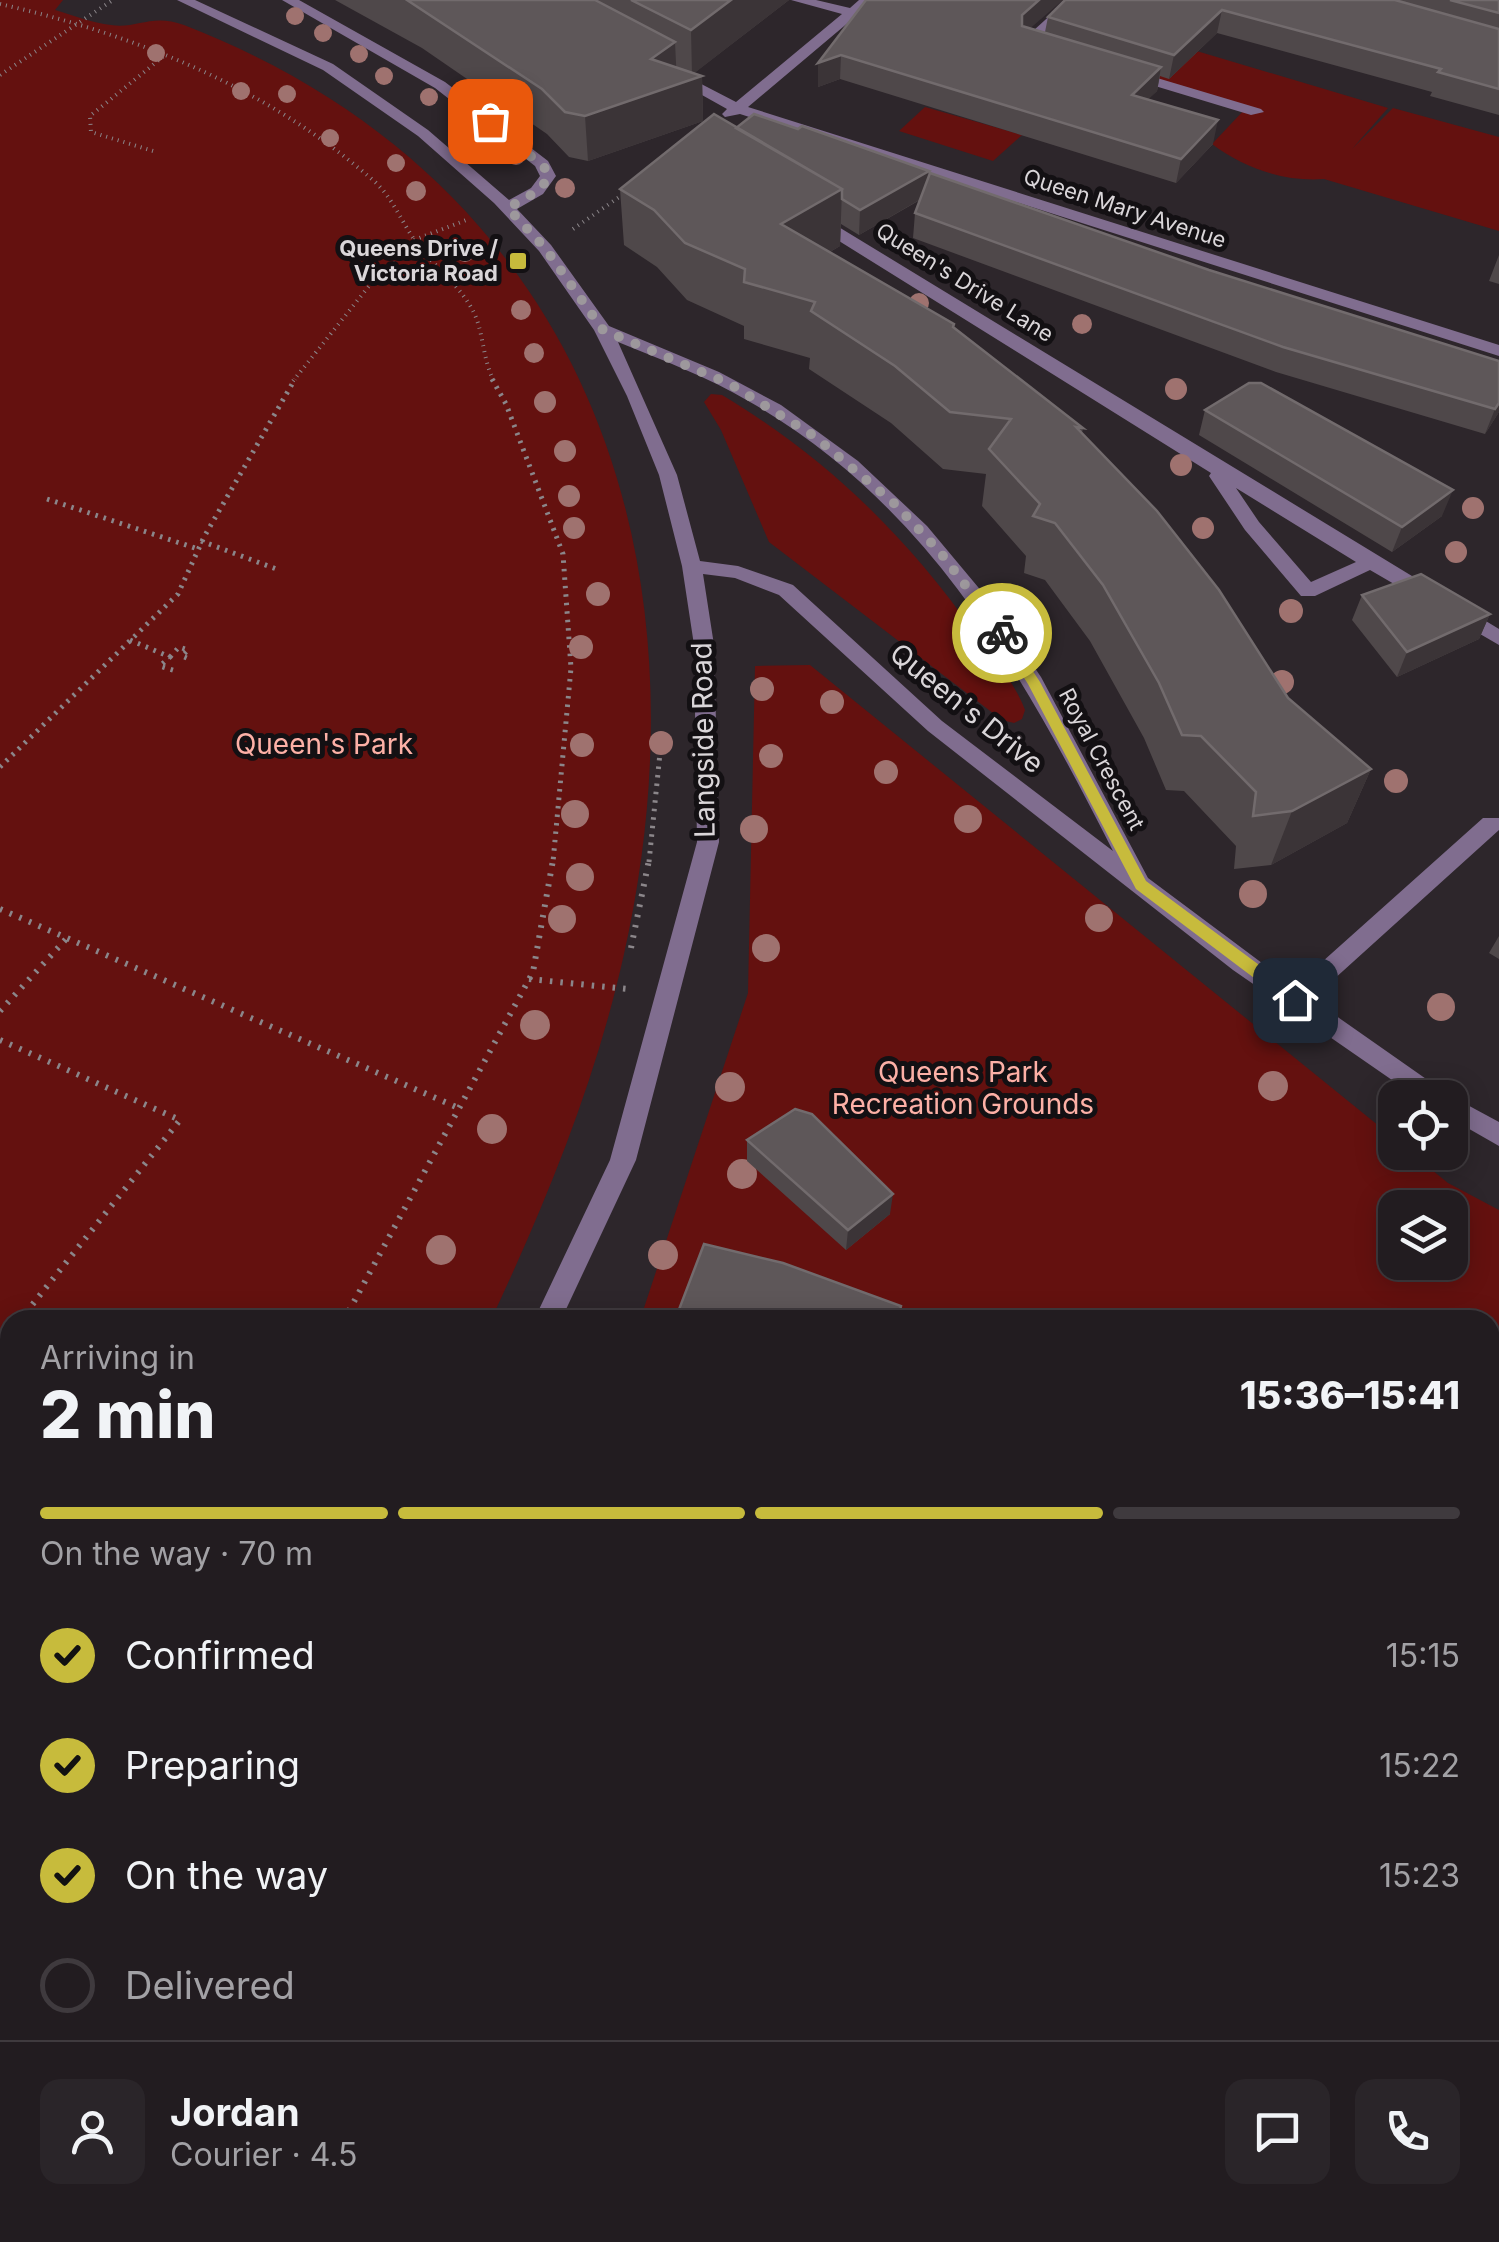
<!DOCTYPE html>
<html lang="en">
<head>
<meta charset="utf-8">
<style>
  body { margin:0; font-family:Inter,sans-serif; background:#2a2529; color:#f1f3f6; height:100vh; display:flex; flex-direction:column; font-size:38px; white-space:nowrap }
  * { box-sizing:border-box; margin:0 }
  p { font-size:32px; color:#a2a1a5 }
  .icon { flex:none; width:55px; height:55px; fill:none; stroke:currentColor; stroke-width:2; stroke-linecap:round; stroke-linejoin:round }
  .map { position:relative; flex:1; overflow:hidden }
  .drawer { position:absolute; left:0px; top:1310px; width:1500px; height:932px; display:flex; flex-direction:column; background:#221c20; border-radius:30px 30px 0 0; box-shadow:0 5px 25px #0003,0 0 0 2px #3f3a3e }
  .drawer>* { flex:none }
  .controls { position:absolute; left:1378px; top:1080px; display:grid; gap:20px }
  .controls a { display:grid; place-items:center; width:90px; height:90px; border-radius:20px; background:#221c20; box-shadow:0 5px 25px #0003,0 0 0 2px #3f3a3e; font-size:50px }
  .pin { position:absolute; display:grid; place-items:center; width:85px; height:85px; color:#fff; margin:-42px; border-radius:20px; box-shadow:0 5px 15px #0006 }
  .courier { position:absolute; display:grid; place-items:center; width:100px; height:100px; margin:-50px; border:8px solid #c7bb3c; border-radius:50%; background:#fff; color:#222; box-shadow:0 2px 12px #0007 }
  .headline em { font-style:normal; font-weight:800 }
  .headline div { display:flex; flex-direction:column-reverse }
  .headline { display:flex; align-items:center; justify-content:space-between; height:170px; padding:0 40px }
  h1 { font-size:65px; font-weight:800; line-height:75px }
  .bar { display:grid; grid-template-columns:repeat(4,1fr); gap:15px 10px; align-content:center; height:120px; padding:0 40px }
  .bar i { height:12px; border-radius:8px; background:#3f3a3e }
  .bar .active { background:#c7bb3c }
  .bar p { grid-column:span 4 }
  .line { display:flex; align-items:center; gap:25px; padding:0 40px; border-top:2px solid #3f3a3e }
  .line div { flex:1 }
  .round { display:grid; place-items:center; flex:none; width:105px; height:105px; border-radius:20px; background:#2a2529 }
  ol { padding:0 40px; list-style:none }
  li { display:flex; align-items:center; gap:30px; height:110px }
  li p { margin-inline-start:auto }
  li .icon { padding:10px; border-radius:50%; background:#c7bb3c; color:#111; stroke-width:4 }
  li:last-child { color:#a2a1a5 }
  li i { width:55px; height:55px; border:5px solid #3f3a3e; border-radius:50% }
  .map>svg:first-child { display:block }
  .green { fill:#64110f; fill-rule:evenodd }
  .lines { fill:none; stroke-linecap:round; stroke-linejoin:round }
  .path-far3 { stroke:#8b868a; stroke-width:4; stroke-dasharray:1 5; stroke-linecap:butt }
  .path-far2 { stroke:#8b868a; stroke-width:5; stroke-dasharray:2.5 6; stroke-linecap:butt }
  .path-far1 { stroke:#8b868a; stroke-width:6; stroke-dasharray:2.5 8; stroke-linecap:butt }
  .path { stroke:#8b868a; stroke-width:8; stroke-dasharray:4 10; stroke-linecap:butt }
  .minor { fill:#806d8f; fill-rule:evenodd }
  .tree { fill:#9f726f }
  .wall { fill:#4f484a }
  .shaded-wall { fill:#3b3437 }
  .building { fill:#5e5759; stroke:#726b6d; stroke-width:2.5 }
  .route { fill:#c7bb3c }
  .done { stroke:#9d989c; stroke-width:10; stroke-dasharray:0 18 }
  .poi-dot { fill:#c7bb3c; stroke:#131013; stroke-width:4 }
  .labels { text-anchor:middle; stroke-width:10; stroke-linejoin:round; paint-order:stroke }
  .far-street-label { font-size:22px; fill:#dad6d9; stroke:#131013 }
  .far-poi-label { font-size:22px; font-weight:bold; fill:#dad6d9; stroke:#131013; text-anchor:end }
  .street-label { font-size:28px; fill:#dad6d9; stroke:#131013 }
  .park-label { font-size:28px; fill:#fdb0a6; stroke:#131013 }
</style>
</head>
<body>
<div class="map">
<svg width="1499" height="2242" viewBox="0 0 1499 2242">
  <rect width="100%" height="100%" fill="#2d262b"/>
  <path class="green" d="M0,0H63L55,10C73,15 92,23 111,25C137,29 152,13 184,25C585,181 713,555 624,954C596,1081 546,1202 491,1320H10V2033L0,2045Z
    M1086,18L1388,108L1352,149L1393,108L1499,137V231L1324,179C1284,182 1244,168 1212,144L1246,108L1052,48Z
    M925,107L1022,135L993,161L899,131Z
    M711,394L722,395C825,457 905,534 974,632C992,656 1014,681 1025,710L1022,719L1014,723L1002,720L769,542L721,430L704,402Z
    M810,665L1395,1139V1152L1411,1153L1448,1183L1499,1210V2242H111L116,2232H1490V1320H640L748,993L755,666ZM1395,1208H1450V1262H1395Z"/>
  <g class="lines">
    <path class="path-far3" d="M0,4C136,35 269,88 375,182C393,198 403,225 418,245C434,266 459,285 472,309C484,330 482,359 494,381
      M0,75L113,0
      M153,151L91,132L90,116L165,55
      M573,229L625,193
      M414,240L469,219
      M293,381L373,281L417,244"/>
    <path class="path-far2" d="M492,379L506,404L563,554L571,668L553,862
      M47,499L198,549
      M201,541L279,570
      M130,640L170,657L160,666L176,671
      M170,657L179,647L188,650L182,656L189,659
      M0,767L178,594L204,537L295,379
      M649,862L660,753"/>
    <path class="path-far1" d="M0,909L461,1109
      M631,948L649,860
      M529,979L627,989
      M0,1011L67,938
      M0,1040L180,1120L20,1320
      M344,1320L533,972L553,860
      M0,1345L10,1333"/>
    <path class="path" d="M0,1839L10,1828
      M0,2068L10,2056"/>
    <path class="minor" d="M177,0H195L333,64L428,130L509,200L531,188L540,176L535,166L435,88L282,0H299L445,82L548,161L556,176L543,194L517,209L551,245L609,326L719,372L781,405L858,461L927,526L988,599L1041,677L1148,878L1294,987L1483,818H1499V830L1312,999L1449,1095L1499,1122V1146L1450,1118V1098H1418L1233,970L928,731L779,595L735,578L703,574L714,645L719,842L636,1160L561,1320H534L610,1160L697,842L694,645L682,566L659,475L627,396L594,330L539,251L494,203L418,136L323,70ZM618,342C662,360 708,377 750,402C929,505 1023,674 1113,851L942,721L793,585L738,566L700,561L677,475Z
      M791,0H816L850,8L859,0H875L748,107L1499,345V356L740,114L725,117L722,114L727,109L668,76L680,73L736,102L842,14Z
      M1067,0H1082L1037,42L1046,45V51L1022,47V41Z
      M1127,69L1261,109L1264,112L1251,115L1122,76L1120,73Z
      M807,215H819L1499,629V645L1370,570L1315,596H1301L1245,530L1209,476L1211,473L807,221ZM1236,488L1356,562L1311,582L1259,522Z
      M10,2195V2232H18L13,2242H0V2199Z"/>
  </g>
  <g class="tree">
    <circle cx="295" cy="16" r="9"/>
    <circle cx="323" cy="33" r="9"/>
    <circle cx="156" cy="53" r="9"/>
    <circle cx="359" cy="54" r="9"/>
    <circle cx="384" cy="76" r="9"/>
    <circle cx="241" cy="91" r="9"/>
    <circle cx="287" cy="94" r="9"/>
    <circle cx="429" cy="97" r="9"/>
    <circle cx="464" cy="125" r="9"/>
    <circle cx="330" cy="138" r="9"/>
    <circle cx="516" cy="156" r="9"/>
    <circle cx="396" cy="163" r="9"/>
    <circle cx="565" cy="188" r="10"/>
    <circle cx="416" cy="191" r="10"/>
    <circle cx="465" cy="252" r="10"/>
    <circle cx="919" cy="303" r="10"/>
    <circle cx="521" cy="310" r="10"/>
    <circle cx="1082" cy="324" r="10"/>
    <circle cx="534" cy="353" r="10"/>
    <circle cx="1176" cy="389" r="11"/>
    <circle cx="545" cy="402" r="11"/>
    <circle cx="565" cy="451" r="11"/>
    <circle cx="1181" cy="465" r="11"/>
    <circle cx="569" cy="496" r="11"/>
    <circle cx="1473" cy="508" r="11"/>
    <circle cx="574" cy="528" r="11"/>
    <circle cx="1203" cy="528" r="11"/>
    <circle cx="1456" cy="552" r="11"/>
    <circle cx="598" cy="594" r="12"/>
    <circle cx="1291" cy="611" r="12"/>
    <circle cx="581" cy="647" r="12"/>
    <circle cx="1282" cy="682" r="12"/>
    <circle cx="762" cy="689" r="12"/>
    <circle cx="832" cy="702" r="12"/>
    <circle cx="661" cy="743" r="12"/>
    <circle cx="582" cy="745" r="12"/>
    <circle cx="771" cy="756" r="12"/>
    <circle cx="886" cy="772" r="12"/>
    <circle cx="1396" cy="781" r="12"/>
    <circle cx="575" cy="814" r="14"/>
    <circle cx="968" cy="819" r="14"/>
    <circle cx="754" cy="829" r="14"/>
    <circle cx="580" cy="877" r="14"/>
    <circle cx="1253" cy="894" r="14"/>
    <circle cx="1099" cy="918" r="14"/>
    <circle cx="562" cy="919" r="14"/>
    <circle cx="766" cy="948" r="14"/>
    <circle cx="1441" cy="1007" r="14"/>
    <circle cx="535" cy="1025" r="15"/>
    <circle cx="1273" cy="1086" r="15"/>
    <circle cx="730" cy="1087" r="15"/>
    <circle cx="492" cy="1129" r="15"/>
    <circle cx="742" cy="1174" r="15"/>
    <circle cx="441" cy="1250" r="15"/>
    <circle cx="663" cy="1255" r="15"/>
  </g>
  <path class="wall" d="M335,0H789L694,73L702,76L703,121L588,161L569,157L547,134L422,48Z
    M866,0L1031,28L1045,32L1048,17L1065,0H1499V115L1430,96L1432,92L1217,33L1169,79L1160,76L1157,91L1148,99L1213,144L1176,183L840,79L818,87V63Z
    M736,128L929,171L928,178L1209,270L1499,361V412L1485,434L1276,372L913,238L915,213L920,200L859,235L841,224L840,246L830,252L954,327L1083,428L1082,433L1288,698L1371,769L1347,823L1271,865L1234,869L1236,846L1184,791L1166,790L1144,738L1090,641L1045,580L1024,573L1026,556L982,506L986,474L943,469L891,423L809,369L810,358L744,339V326L687,300L657,267L624,245L620,189Z
    M1499,255V284L1489,281Z
    M1205,410L1442,516L1392,552L1199,435Z
    M1362,595L1490,614L1479,639L1397,677L1352,620Z
    M1499,936V959L1489,953Z
    M747,1140L890,1214L846,1250L747,1161Z
    M1204,2232H1332L1324,2242H1197Z"/>
  <path class="shaded-wall" d="M731,0H789L692,75L691,30Z
    M1039,0H1063L1019,38L1022,15Z
    M1222,10L1217,33L1169,79L1174,55Z
    M675,42L677,84L702,76L703,121L588,161L585,116L651,59Z
    M841,55L840,79L818,87V63Z
    M1161,67L1157,91L1128,119L1132,95Z
    M1218,120L1213,144L1176,183L1181,159Z
    M929,171L926,196L859,235L860,210Z
    M842,189L840,246L780,281L781,224Z
    M1499,403V412L1485,434L1495,409Z
    M1453,490L1442,516L1392,552L1402,527Z
    M1490,614L1479,639L1397,677L1407,652Z
    M1371,769L1347,823L1271,865L1292,811Z
    M893,1194L890,1214L846,1250L848,1230Z"/>
  <path class="building" d="M407,0H595L675,42L651,59L702,76L585,116L565,112L542,89Z
    M631,0H731L691,30Z
    M866,0H1039L1022,15V26L1161,67L1132,95L1218,120L1181,159L841,55L818,63Z
    M1065,0H1395L1499,29V89L1438,72L1441,69L1222,10L1174,55L1048,17Z
    M1450,0H1499V13Z
    M714,114L842,189L781,224L954,324L953,327L1083,428L1076,427L1157,511L1219,590L1288,698L1371,769L1292,811L1253,816L1256,792L1201,736L1182,735L1159,683L1103,585L1055,523L1033,516L1040,504L989,449L1011,419L950,412L895,366L811,311L815,302L744,282L745,269L685,243L654,210L620,189Z
    M754,114L798,129L802,126L929,171L860,210L842,199V189L736,128Z
    M930,173L1209,270L1499,361V403L1495,409L1283,347L915,213Z
    M1249,383H1261L1453,490L1402,527L1205,410Z
    M1421,574L1490,614L1407,652L1362,595Z
    M795,1109L812,1114L893,1194L848,1230L747,1140Z
    M704,1244L783,1263L901,1306L898,1320H675Z
    M1224,2232H1332L1324,2242H1217Z"/>
  <path class="route" d="M997,630H1006L1040,682L1146,881L1301,996V1005H1290L1136,889L1028,684L995,633Z"/>
  <g class="lines">
    <path class="done" d="M490,121L547,170V180L538,191L508,208L545,248L603,330L730,384L814,436L895,504L940,552L1002,633"/>
  </g>
  <rect class="poi-dot" x="508" y="251" width="20" height="20" rx="5"/>
  <g class="labels">
    <g class="far-street-label">
      <text transform="translate(1125 208) rotate(18)" y="8">Queen Mary Avenue</text>
      <text transform="translate(965 282) rotate(32)" y="8">Queen's Drive Lane</text>
      <text transform="translate(1102 759) rotate(62)" y="8">Royal Crescent</text>
    </g>
    <g class="far-poi-label">
      <text x="498" y="256">Queens Drive /<tspan x="498" dy="25">Victoria Road</tspan></text>
    </g>
    <g class="street-label">
      <text transform="translate(967 708) rotate(39)" y="10">Queen's Drive</text>
      <text transform="translate(703 740) rotate(-91)" y="10">Langside Road</text>
    </g>
    <g class="park-label">
      <text x="324" y="754">Queen's Park</text>
      <text x="963" y="1082">Queens Park<tspan x="963" dy="32">Recreation Grounds</tspan></text>
    </g>
  </g>
</svg>
<div class="controls">
<a><svg class="icon" aria-label="locate" viewBox="0 0 24 24"><circle cx="12" cy="12" r="6"/><path d="M12 2v4M12 18v4M2 12h4M18 12h4"/></svg></a>
<a><svg class="icon" aria-label="layers" viewBox="0 0 24 24"><path d="M12 4l9 5-9 5-9-5zM3 14l9 5 9-5"/></svg></a>
</div>
<div class="pin" style="left:490px;top:121px;background:#ea580c"><svg class="icon" aria-label="bag" viewBox="0 0 24 24"><path d="M5 8h14l-1 12H6zM9 8a3 3 0 0 1 6 0"/></svg></div>
<div class="pin" style="left:1295px;top:1000px;background:#1f2937"><svg class="icon" aria-label="home" viewBox="0 0 24 24"><path d="M3 11l9-7 9 7M6 9v11h12V9"/></svg></div>
<div class="courier" style="left:1002px;top:633px"><svg class="icon" aria-label="bike" viewBox="0 0 24 24"><circle cx="6" cy="16" r="4"/><circle cx="18" cy="16" r="4"/><path d="M6 16l4-8h5l3 8M10 8l3 8H6M13 5h3"/></svg></div>
<section class="drawer">
<div class="headline"><div><h1>2 min</h1><p>Arriving in</p></div><em>15:36–15:41</em></div>
<div class="bar"><i class="active"></i><i class="active"></i><i class="active"></i><i></i><p>On the way · 70 m</p></div>
<ol>
<li><svg class="icon" aria-label="check" viewBox="0 0 24 24"><path d="M5 12l5 5 9-10"/></svg>Confirmed<p>15:15</p></li>
<li><svg class="icon" aria-label="check" viewBox="0 0 24 24"><path d="M5 12l5 5 9-10"/></svg>Preparing<p>15:22</p></li>
<li><svg class="icon" aria-label="check" viewBox="0 0 24 24"><path d="M5 12l5 5 9-10"/></svg>On the way<p>15:23</p></li>
<li><i></i>Delivered</li>
</ol>
<div class="line" style="height:180px"><a class="round"><svg class="icon" aria-label="person" viewBox="0 0 24 24"><circle cx="12" cy="8" r="4"/><path d="M4 21q1-7 8-7t8 7"/></svg></a><div><b>Jordan</b><p>Courier · 4.5</p></div><a class="round"><svg class="icon" aria-label="chat" viewBox="0 0 24 24"><path d="M4 5h16v11H9l-5 4z"/></svg></a><a class="round"><svg class="icon" aria-label="phone" viewBox="0 0 24 24"><path d="M5 4h4l2 5-3 2q2 4 5 5l2-3 5 2v4C11 20 4 13 5 4z"/></svg></a></div>
</section>
</div>
</body>
</html>
